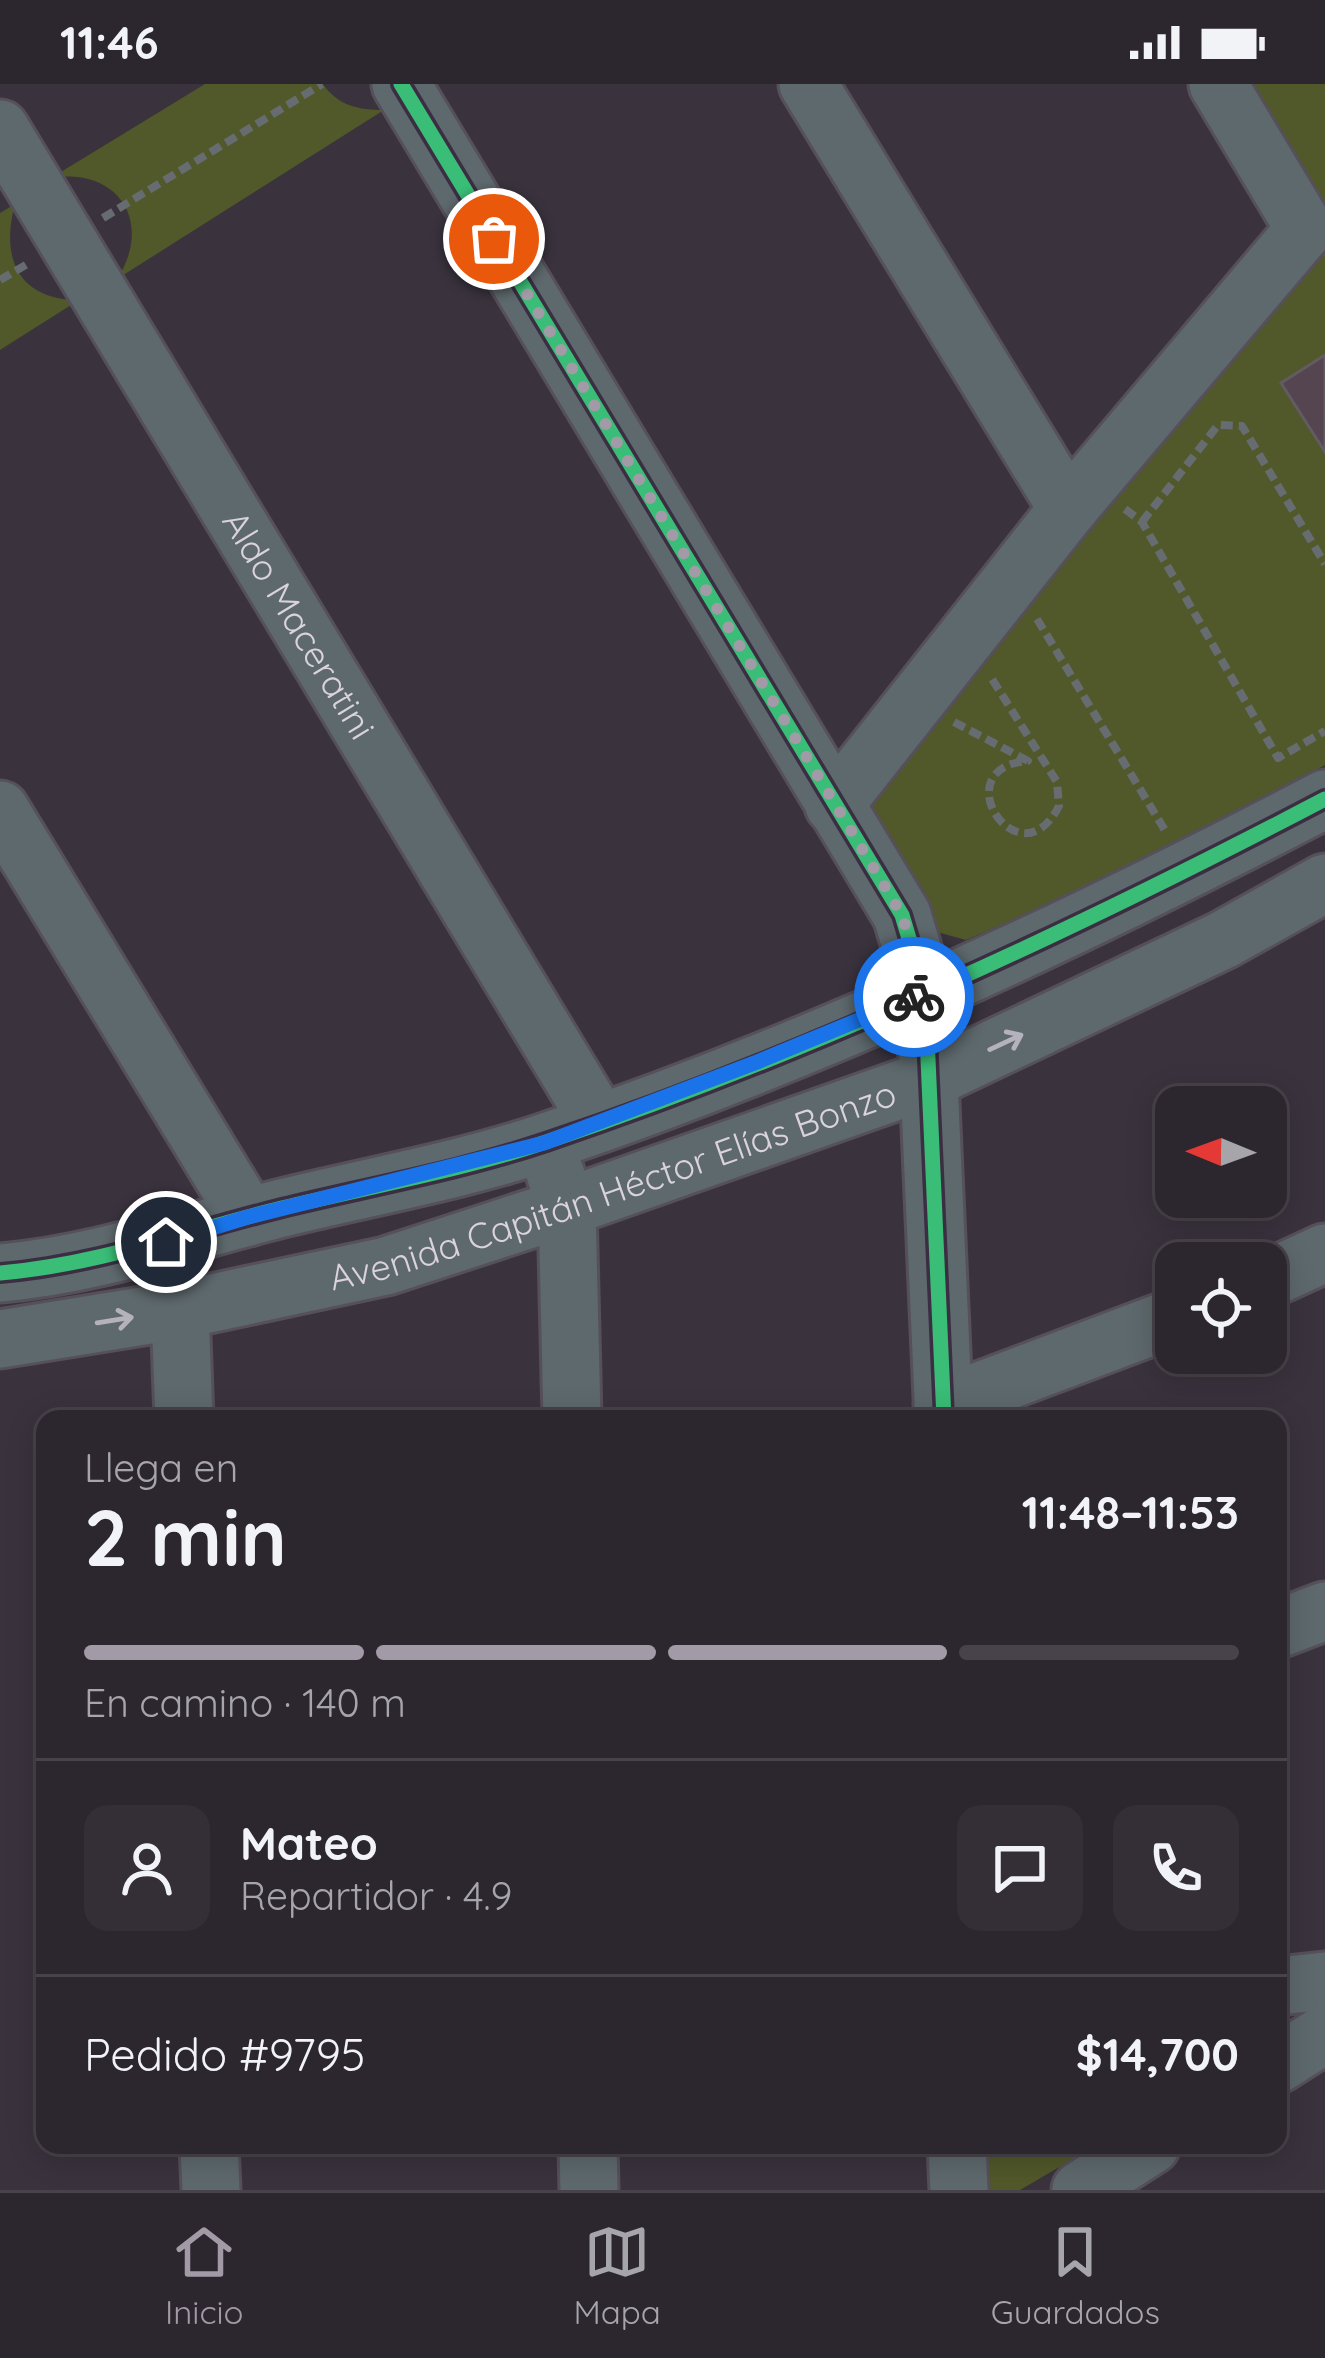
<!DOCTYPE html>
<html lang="es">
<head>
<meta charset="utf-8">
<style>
  body { margin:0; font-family:Quicksand,sans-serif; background:#342e36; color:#f1f3f6; height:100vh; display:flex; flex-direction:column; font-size:45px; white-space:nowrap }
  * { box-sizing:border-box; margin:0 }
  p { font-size:39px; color:#a6a5aa }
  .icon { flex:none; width:66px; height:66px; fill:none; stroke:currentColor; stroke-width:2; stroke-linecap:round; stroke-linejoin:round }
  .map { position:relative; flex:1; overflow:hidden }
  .drawer { position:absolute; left:36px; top:1326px; width:1251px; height:744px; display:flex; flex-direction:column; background:#2c262e; border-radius:24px; box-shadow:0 6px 30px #0003,0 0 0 3px #48434a }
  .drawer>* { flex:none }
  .needle { width:78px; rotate:271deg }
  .buttons { position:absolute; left:1155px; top:1002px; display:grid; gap:24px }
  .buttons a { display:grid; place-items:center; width:132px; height:132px; border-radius:24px; background:#2c262e; box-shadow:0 6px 30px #0003,0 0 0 3px #48434a; font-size:60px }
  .pin { position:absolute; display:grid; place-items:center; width:102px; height:102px; color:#fff; margin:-51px; border:6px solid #fff; border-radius:50%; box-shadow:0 3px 12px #0007 }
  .courier { position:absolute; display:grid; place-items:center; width:120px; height:120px; margin:-60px; border:9px solid #1a73e8; border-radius:50%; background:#fff; color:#222; box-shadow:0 3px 15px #0007 }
  .head em { font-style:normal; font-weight:700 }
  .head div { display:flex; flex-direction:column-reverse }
  .head { display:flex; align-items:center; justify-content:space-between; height:204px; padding:0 48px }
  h1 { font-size:78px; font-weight:700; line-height:90px }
  .bar { display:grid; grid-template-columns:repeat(4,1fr); gap:18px 12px; align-content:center; height:144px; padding:0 48px }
  .bar i { height:15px; border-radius:9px; background:#48434a }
  .bar .current { background:#a29aa7 }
  .bar p { grid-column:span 4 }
  .line { display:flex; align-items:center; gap:30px; padding:0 48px; border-top:3px solid #48434a }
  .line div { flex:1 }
  .round { display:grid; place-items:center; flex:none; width:126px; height:126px; border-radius:24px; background:#342e36 }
  .status { display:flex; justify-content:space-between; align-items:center; height:84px; padding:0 60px; background:#2c262e; direction:ltr }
  .status svg { height:33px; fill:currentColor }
  .tab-bar { display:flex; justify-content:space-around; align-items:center; height:168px; border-top:3px solid #48434a; background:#2c262e; font-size:33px; color:#a6a5aa }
  .tab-bar a { display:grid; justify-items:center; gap:6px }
  .tab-bar .current { color:#a29aa7 }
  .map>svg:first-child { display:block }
  .green { fill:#515829 }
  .building { fill:#544551; stroke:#635b62; stroke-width:3 }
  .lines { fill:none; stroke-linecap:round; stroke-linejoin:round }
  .minor-casing { stroke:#56505a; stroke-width:63 }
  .path { stroke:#676c71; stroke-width:8; stroke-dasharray:12 6; stroke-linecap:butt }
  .minor { stroke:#5e696d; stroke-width:57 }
  .cycleway-casing { stroke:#3b2e43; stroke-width:22 }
  .cycleway { stroke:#3abd76; stroke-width:15 }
  .oneway { stroke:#b5b2bd }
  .done { stroke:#a29aa7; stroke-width:12; stroke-dasharray:0 21.6 }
  .route { stroke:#1a73e8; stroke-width:15 }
  .labels { text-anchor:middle; stroke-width:10; stroke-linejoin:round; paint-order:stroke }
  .street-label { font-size:36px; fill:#dad2df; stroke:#3b2e43 }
</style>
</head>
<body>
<div class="status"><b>11:46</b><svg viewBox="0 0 49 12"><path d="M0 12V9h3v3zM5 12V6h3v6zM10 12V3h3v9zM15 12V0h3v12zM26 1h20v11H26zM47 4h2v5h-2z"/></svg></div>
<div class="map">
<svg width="1325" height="2106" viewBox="0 0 1325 2106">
  <rect width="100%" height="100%" fill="#3a333e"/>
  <path class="green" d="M205,0H323C338,22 359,26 384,26L117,195C154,138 118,83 51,94Z
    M1244,0H1325V133Z
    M15,120C0,175 19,216 79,216L0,266V129Z
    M1325,139V681L1180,764L966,856L937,848L868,725V708Z
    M979,2061H1097L1020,2106H979Z"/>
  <path class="building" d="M1325,271V368L1281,299Z"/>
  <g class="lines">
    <defs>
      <g id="minor">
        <path d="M401,0L902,831L925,908L944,1335"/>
        <path d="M808,0L1068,425"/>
        <path id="s1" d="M0,45L599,1038"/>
        <path d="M834,721L1068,425L1305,145L1218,0"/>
        <path d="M0,726L248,1133"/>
        <path d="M555,1089L567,1123L572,1335"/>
        <path d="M0,1189C97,1181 189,1147 282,1124C368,1103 463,1086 546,1058C814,968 1075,846 1325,715"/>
        <path d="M173,1190L180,1226L184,1335"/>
        <path d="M1266,1196L1325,1169"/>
        <path id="s2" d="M0,1255L180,1226L386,1182L567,1123L930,995L1223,856L1325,799"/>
        <path d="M943,1321L1176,1233"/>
        <path d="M1278,1545L1325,1527"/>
        <path d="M1278,1902L1325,1897"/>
        <path d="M1278,1980L1325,1950"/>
        <path d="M209,2061L211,2106"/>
        <path d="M588,2061L589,2106"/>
        <path d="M957,2061L959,2106"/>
        <path d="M1081,2106L1151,2061"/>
      </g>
    </defs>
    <use href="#minor" class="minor-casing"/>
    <path class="path" d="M103,134L322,0
      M0,196L29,179
      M1125,425L1142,438L1278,674L1325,647
      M1142,438L1218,341L1242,342L1325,480
      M1037,535L1166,748
      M954,638L1028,677C942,683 1019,801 1059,722L1057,698L992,595"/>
    <use href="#minor" class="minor"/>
    <defs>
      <path id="cycleway" d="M401,0L902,831L925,908L944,1335
        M0,1189C97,1181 189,1147 282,1124C368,1103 463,1086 546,1058C814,968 1075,846 1325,715"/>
    </defs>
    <use href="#cycleway" class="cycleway-casing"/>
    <use href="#cycleway" class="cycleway"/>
  </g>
  <defs><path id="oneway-shaft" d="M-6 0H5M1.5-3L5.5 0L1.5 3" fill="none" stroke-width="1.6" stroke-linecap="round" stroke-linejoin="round" transform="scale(3)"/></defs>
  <g class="oneway">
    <use href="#oneway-shaft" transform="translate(1006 958) rotate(-25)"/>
    <use href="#oneway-shaft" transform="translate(115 1236) rotate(-9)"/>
  </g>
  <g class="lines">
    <path class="done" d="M494,155L902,831L925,908L914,913"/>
    <path class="route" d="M166,1158L248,1133L544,1059L757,978L914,913"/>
  </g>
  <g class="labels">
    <g class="street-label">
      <text dy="13" stroke="none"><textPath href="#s1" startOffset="579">Aldo Maceratini</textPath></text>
      <text dy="13" stroke="none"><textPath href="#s2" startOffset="633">Avenida Capitán Héctor Elías Bonzo</textPath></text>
    </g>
  </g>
</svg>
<div class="buttons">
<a><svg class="needle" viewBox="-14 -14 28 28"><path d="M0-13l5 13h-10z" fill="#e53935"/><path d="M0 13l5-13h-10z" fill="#a6a5aa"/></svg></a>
<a><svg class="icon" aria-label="locate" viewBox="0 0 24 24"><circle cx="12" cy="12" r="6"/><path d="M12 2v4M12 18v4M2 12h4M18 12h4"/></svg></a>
</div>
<div class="pin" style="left:494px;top:155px;background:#ea580c"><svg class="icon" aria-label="bag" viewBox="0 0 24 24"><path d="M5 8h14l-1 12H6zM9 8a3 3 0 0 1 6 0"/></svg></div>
<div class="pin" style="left:166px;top:1158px;background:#1f2937"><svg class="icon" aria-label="home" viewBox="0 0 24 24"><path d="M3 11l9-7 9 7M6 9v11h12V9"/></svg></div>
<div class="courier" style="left:914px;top:913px"><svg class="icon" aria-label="bike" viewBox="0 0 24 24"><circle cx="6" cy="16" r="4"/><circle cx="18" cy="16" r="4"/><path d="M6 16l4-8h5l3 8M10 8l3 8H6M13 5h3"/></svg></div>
<section class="drawer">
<div class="head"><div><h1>2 min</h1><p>Llega en</p></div><em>11:48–11:53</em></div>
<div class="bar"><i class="current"></i><i class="current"></i><i class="current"></i><i></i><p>En camino · 140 m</p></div>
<div class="line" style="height:216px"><a class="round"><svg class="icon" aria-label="person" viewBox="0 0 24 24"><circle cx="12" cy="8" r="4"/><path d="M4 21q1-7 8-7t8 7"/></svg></a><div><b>Mateo</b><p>Repartidor · 4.9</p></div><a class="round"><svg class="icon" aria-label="chat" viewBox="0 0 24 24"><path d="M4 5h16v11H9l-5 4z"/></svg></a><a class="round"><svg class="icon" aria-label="phone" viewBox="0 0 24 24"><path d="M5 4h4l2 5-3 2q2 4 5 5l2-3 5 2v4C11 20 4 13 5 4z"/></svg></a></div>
<div class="line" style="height:156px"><div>Pedido #9795</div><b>$14,700</b></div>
</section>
</div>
<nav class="tab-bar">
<a class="current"><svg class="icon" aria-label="home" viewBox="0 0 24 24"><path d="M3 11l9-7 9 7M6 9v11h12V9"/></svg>Inicio</a>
<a><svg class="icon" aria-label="map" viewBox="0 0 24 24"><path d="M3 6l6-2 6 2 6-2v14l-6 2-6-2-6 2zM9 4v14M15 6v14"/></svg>Mapa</a>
<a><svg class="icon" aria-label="saved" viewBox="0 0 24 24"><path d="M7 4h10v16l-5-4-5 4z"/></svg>Guardados</a>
</nav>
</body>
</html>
